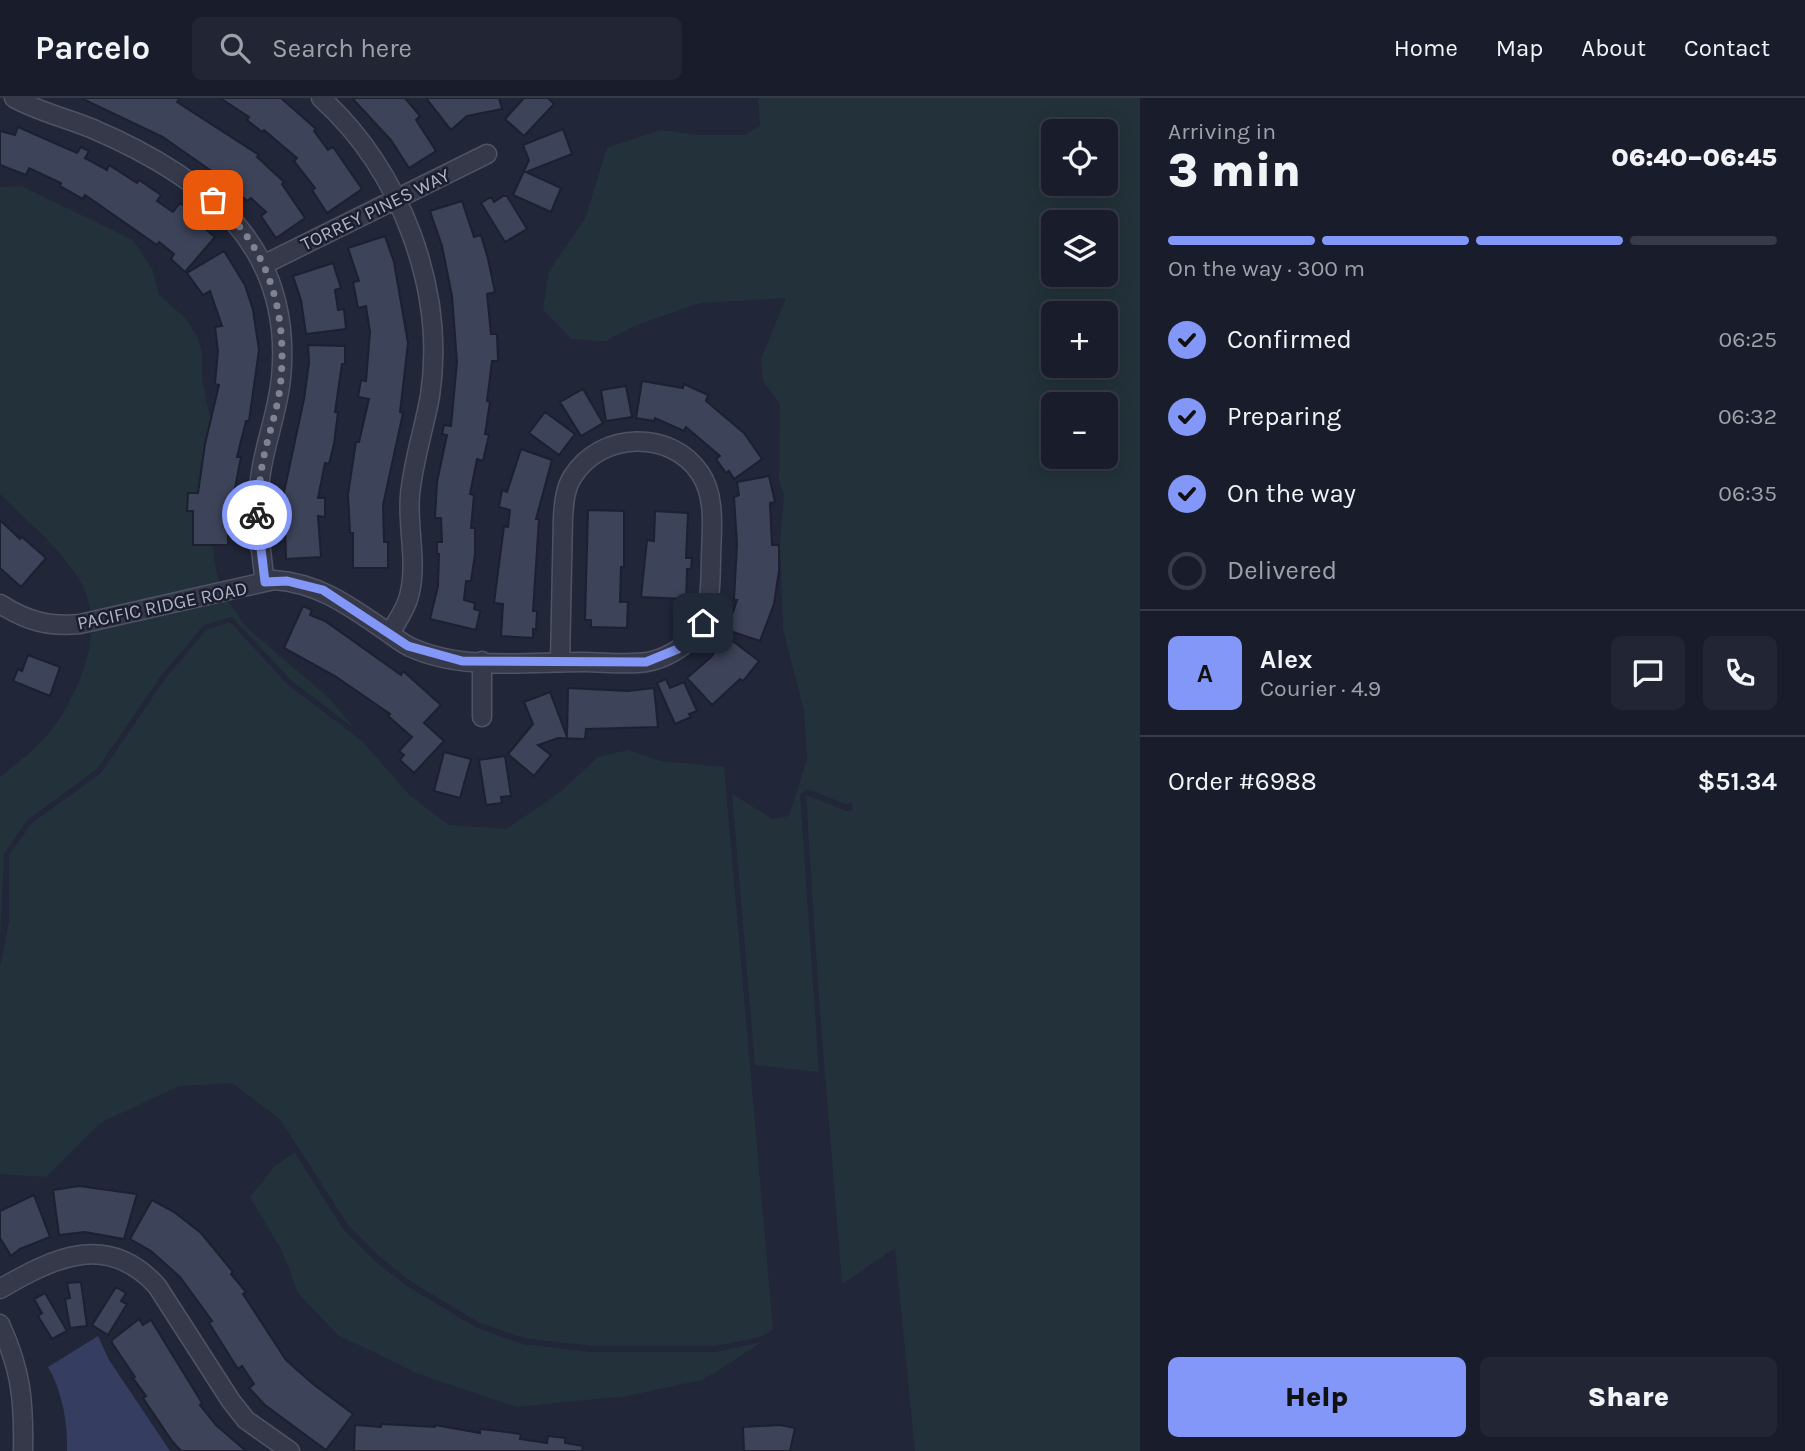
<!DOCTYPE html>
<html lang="en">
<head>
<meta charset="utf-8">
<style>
  body { margin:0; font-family:Karla,sans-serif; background:#222533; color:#f1f3f6; height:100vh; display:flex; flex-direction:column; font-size:26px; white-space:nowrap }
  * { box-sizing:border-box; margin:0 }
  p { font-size:23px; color:#9fa1a9 }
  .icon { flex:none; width:38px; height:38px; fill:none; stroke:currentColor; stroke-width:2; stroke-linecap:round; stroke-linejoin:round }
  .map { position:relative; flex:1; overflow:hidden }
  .side { display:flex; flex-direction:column; background:#191c2b; width:665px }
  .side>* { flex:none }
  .fabs { position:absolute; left:1041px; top:21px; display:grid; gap:14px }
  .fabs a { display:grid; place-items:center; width:77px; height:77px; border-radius:10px; background:#191c2b; box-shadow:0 4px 18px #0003,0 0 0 2px #373a47; font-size:35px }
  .pin { position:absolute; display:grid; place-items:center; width:60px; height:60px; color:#fff; margin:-30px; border-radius:14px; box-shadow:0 4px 10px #0006 }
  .courier { position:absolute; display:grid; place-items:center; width:70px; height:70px; margin:-35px; border:5px solid #8297f7; border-radius:50%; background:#fff; color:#222; box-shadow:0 2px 9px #0007 }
  .headline em { font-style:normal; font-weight:800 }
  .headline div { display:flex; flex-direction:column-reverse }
  .headline { display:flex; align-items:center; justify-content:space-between; height:119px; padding:0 28px }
  h1 { font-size:46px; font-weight:800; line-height:52px }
  .bar { display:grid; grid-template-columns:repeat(4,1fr); gap:10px 7px; align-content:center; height:84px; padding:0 28px }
  .bar i { height:9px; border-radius:5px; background:#373a47 }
  .bar .current { background:#8297f7 }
  .bar p { grid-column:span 4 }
  .line { display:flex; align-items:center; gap:18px; padding:0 28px; border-top:2px solid #373a47 }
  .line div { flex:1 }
  .round { display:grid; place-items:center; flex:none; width:74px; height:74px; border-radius:10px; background:#222533 }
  ol { padding:0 28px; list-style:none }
  li { display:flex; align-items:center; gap:21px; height:77px }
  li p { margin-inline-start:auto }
  li .icon { padding:7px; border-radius:50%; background:#8297f7; color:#111; stroke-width:4 }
  li:last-child { color:#9fa1a9 }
  li i { width:38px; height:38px; border:4px solid #373a47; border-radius:50% }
  .cta { display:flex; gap:14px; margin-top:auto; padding:14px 28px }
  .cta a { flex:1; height:80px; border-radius:10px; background:#8297f7; color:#111; font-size:28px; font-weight:800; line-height:80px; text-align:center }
  .cta a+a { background:#222533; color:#f1f3f6 }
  header { display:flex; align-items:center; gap:42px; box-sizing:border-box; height:98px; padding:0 35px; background:#191c2b; border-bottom:2px solid #373a47 }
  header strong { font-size:33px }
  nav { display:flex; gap:38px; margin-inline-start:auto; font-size:24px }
  .search { width:490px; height:63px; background:#222533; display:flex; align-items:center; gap:18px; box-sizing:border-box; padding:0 24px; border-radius:10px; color:#9fa1a9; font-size:26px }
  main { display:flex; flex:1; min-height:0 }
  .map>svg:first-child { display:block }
  .green { fill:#23323a; fill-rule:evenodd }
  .water { fill:#353d60 }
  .building { fill:#3d4359; stroke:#1c2030; stroke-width:2 }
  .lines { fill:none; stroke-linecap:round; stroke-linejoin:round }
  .minor-casing { stroke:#4f5364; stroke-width:21 }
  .minor { stroke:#353949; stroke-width:18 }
  .done { stroke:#7d8294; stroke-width:7; stroke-dasharray:0 12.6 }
  .route { stroke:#8297f7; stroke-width:9 }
  .labels { text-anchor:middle; stroke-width:5; stroke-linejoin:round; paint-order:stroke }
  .street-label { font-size:19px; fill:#afb3c5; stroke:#1a1e2e }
</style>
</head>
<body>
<header>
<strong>Parcelo</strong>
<div class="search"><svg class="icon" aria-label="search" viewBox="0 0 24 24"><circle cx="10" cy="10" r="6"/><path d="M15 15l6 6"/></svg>Search here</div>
<nav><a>Home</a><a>Map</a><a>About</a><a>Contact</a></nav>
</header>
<main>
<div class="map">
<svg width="1140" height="1353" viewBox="0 0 1140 1353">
  <rect width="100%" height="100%" fill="#212639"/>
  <path class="green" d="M758,0H1140V1353H915L895,1150L842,1186L819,901L806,697L847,713L853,712L852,705L845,706L808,691L800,696L819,974L755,967L732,696L773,721L789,718L807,661L804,613L783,531L780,444L784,397L779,383L780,306L763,283L761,261L786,200L700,205L637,227L605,243L571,241L543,211L549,173L585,121L607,50L661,32L699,37H744L760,28ZM1054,33H1106V86H1054ZM1054,124H1106V177H1054ZM1054,215H1106V268H1054ZM1054,306H1106V359H1054Z
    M21,88L133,142L153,173L159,197L185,220L197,238L202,255V281L214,337L210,431L217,477L226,500L246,529L328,599L355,631L292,583L232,519L204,527L161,578L97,671L27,722L4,756L0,844V679C16,666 35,652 48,636C79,598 108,530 80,483C61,450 27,423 0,396V89Z
    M230,524L288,587L362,643L409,697L449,727L506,731L559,695L598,659L628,652L660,663L724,669L773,1232L760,1239L716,1248H592L524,1240L480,1225L410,1183L380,1159L348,1127L280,1021L232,985L179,988L100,1025L46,1079L0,1076V869L9,823V757L32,725L101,675L165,581L206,532Z
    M295,1055L343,1131L376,1164L407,1188L477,1230L522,1246L591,1254H716L762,1244L703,1282L626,1298L517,1309L419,1276L338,1237L298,1195L282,1153L250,1099L275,1068Z"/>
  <path class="water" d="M98,1238L109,1262L170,1353H67C68,1325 62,1293 48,1269Z"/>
  <path class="building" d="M81,0H180L177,4L259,57L257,59L284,84L282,86L305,120L276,140L261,118L266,114L251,100L247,103L234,91L231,94L224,88L227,84L163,39Z
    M220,0H281L316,31L314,33L328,52L333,49L362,91L327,115L312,92L315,90L294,63L297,60L264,32L262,34L247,22L249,19Z
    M352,0H405L420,18L416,22L436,53L409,70L391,42Z
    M426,0H499L502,11L467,18L451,32Z
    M524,0H548L554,6L524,38L505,21Z
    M18,29L77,55L81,49L89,53L85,60L107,72L109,67L137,85L139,82L161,97L157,103L173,114L180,105L190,112L187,116L215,139L185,174L171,161L174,156L159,144L157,147L85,97L83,101L60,88L61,85L29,70L26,77L0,67V33L15,37Z
    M563,31L572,56L526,74L561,90L551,114L513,97L529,62L523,47Z
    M503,98H507L527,131L505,144L481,105L491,99L494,104Z
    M462,103L474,139L481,137L488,161L495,194L487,196L491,236H497L498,263H492L487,303L490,304L485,336L489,337L483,363L477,361L470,396L474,397L471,430H475V456L471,483H466L464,502L475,505L474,511L480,513L476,532L430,521L438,488L439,456H437V444H442L441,420H435L437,384L447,337L442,336L444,327L451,328L457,264L452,198L442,148L430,113Z
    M385,138L394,164L408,245L400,314L403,315L383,407L384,444H388V470H353V435H350L348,396L356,344H359L369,301L358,299L361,282L366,283L370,234L366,208L358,210L353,184L359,183L348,150Z
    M224,153L245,187L253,212L259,252L249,323H246L237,359H241L235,390H240L239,400L230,399L229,420H234V432L228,433V447H193V413H187L188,395H198L205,346L219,287L215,286L218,253L215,229L222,228L210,193L203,197L187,175Z
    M333,165L341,190L335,192L338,212L344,211L346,231L306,236L301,202L293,178Z
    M308,247L345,248V266H342L335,314H338L334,346L329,366L325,365L318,400H325V419L318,418L321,459L286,461L284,394L304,301L309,265Z
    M642,283L683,290L684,286L708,297L706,303L744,335L762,361L734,381L729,373L726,375L716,361L720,358L686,329L684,333L655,320L654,323L636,320Z
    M626,288L632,319L606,323L601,292Z
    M583,291L603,325L581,338L560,304Z
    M545,314L575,336L559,357L529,335Z
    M521,351L552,362L536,421H539L533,513H537L536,532L533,531V540L501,538L503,506L494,505L504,428L508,429L510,412L499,409L502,392L507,394Z
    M769,378L775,404L770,405L772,447H779V473L774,506L760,543L727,532L737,502H734L737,446L734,399L739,397L737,384Z
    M588,412L624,413V469H621L620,504H628L627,530L591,529V522H585Z
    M655,413L688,415L686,460H692L691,471H687L686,501L641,499L647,442L654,443Z
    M0,422L20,441L22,439L46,460L21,489L0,470Z
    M303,508L312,512L310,517L325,523L401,577L403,573L441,607L424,625L444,643L414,675L400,662L404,657L399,653L412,639L388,618L390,616L335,578L284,550Z
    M726,538L759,563L743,583L740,581L712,607L687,580L711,559Z
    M28,557L60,569L50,598L13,583L18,571L22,573Z
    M666,581L670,590L684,584L697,613L689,616L691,619L675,626L657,585Z
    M568,590L628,593L654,590L658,629L586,631L585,641L558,640L538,647L551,657L534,678L508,656L533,626L524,604L550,594L567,639Z
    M444,654L471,661L460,700L434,693Z
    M505,658L511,698L501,699L502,705L486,707L479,662Z
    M79,1088L137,1096L124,1141L85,1134L59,1137L53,1092Z
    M34,1097L50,1139L20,1151L11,1158L0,1140V1113Z
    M152,1102L174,1114L201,1135L233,1174L231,1176L246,1194L243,1196L286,1262L313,1286L353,1316L326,1352L265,1307L249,1290L254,1286L242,1268L238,1271L209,1225L212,1223L180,1179L151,1153L130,1141Z
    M81,1184L87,1228L70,1230L65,1201L70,1200L67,1185Z
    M116,1189L126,1195L121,1203L127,1206L108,1237L92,1227Z
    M45,1195L67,1233L52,1241L38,1218L42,1215L34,1201Z
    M139,1221L143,1227L151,1222L202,1305L200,1307L216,1327L246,1353H181L172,1343L143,1300L146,1298L133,1280L135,1279L112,1245V1242Z
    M381,1326L435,1329V1327L480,1335V1331L499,1333L521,1336L520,1341L547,1345L548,1338L565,1340V1345L583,1348L582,1353H354L355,1327L381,1329Z
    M780,1327L795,1330L790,1353H744L743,1329Z"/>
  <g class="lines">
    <defs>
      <path id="minor" d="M14,0C39,14 67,20 93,31C205,79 294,147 281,280C278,312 266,342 261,374C255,411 260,447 265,484
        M321,0C401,72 446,192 430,298C424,331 413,364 410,397C407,430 418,465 409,498C406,511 397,523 390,535
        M263,167L487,56
        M0,506C27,523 48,529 80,526L274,482C318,485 348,507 383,531C392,537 400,544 410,549C462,573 527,564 583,564C604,564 627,567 647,564C664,561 681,551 693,539C712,517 710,490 711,463C711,435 717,400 700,375C670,331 601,334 573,378C565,390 564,405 563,419L560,564
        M482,619V563
        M0,1191C53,1160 107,1133 157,1188L231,1303L246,1322L290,1353
        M0,1226C21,1272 24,1302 23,1353"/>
    </defs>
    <use href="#minor" class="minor-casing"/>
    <use href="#minor" class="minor"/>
  </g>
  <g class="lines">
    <path class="done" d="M213,102C267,146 287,212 281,280C279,312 265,343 261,375C259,389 258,403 257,417"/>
    <path class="route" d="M257,417L265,484L287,483L323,492L408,548L462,563L646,564L678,551L703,525"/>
  </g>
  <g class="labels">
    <g class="street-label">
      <text transform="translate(375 111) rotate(-26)" y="7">TORREY PINES WAY</text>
      <text transform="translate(162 507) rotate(-12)" y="7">PACIFIC RIDGE ROAD</text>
    </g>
  </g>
</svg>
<div class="fabs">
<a><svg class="icon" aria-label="locate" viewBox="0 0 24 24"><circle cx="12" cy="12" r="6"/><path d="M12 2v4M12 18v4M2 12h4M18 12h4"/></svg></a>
<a><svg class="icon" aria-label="layers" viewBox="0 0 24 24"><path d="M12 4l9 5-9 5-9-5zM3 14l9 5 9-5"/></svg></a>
<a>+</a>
<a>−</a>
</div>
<div class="pin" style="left:213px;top:102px;background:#ea580c"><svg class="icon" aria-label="bag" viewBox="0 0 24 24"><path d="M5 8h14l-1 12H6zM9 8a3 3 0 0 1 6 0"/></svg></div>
<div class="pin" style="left:703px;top:525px;background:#1f2937"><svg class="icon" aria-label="home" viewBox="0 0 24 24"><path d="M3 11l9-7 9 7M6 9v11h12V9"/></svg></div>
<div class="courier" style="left:257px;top:417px"><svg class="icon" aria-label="bike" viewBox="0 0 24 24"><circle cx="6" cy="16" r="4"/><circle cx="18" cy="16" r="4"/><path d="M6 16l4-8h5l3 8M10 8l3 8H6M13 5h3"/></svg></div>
</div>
<section class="side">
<div class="headline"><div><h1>3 min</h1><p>Arriving in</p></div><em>06:40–06:45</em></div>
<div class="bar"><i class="current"></i><i class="current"></i><i class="current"></i><i></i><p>On the way · 300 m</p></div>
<ol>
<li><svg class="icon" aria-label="check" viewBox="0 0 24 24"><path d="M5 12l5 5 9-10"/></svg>Confirmed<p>06:25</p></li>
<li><svg class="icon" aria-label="check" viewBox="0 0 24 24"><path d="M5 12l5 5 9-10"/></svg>Preparing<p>06:32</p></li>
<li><svg class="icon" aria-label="check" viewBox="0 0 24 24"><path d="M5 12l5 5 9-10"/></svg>On the way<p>06:35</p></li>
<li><i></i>Delivered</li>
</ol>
<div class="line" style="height:126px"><b class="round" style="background:#8297f7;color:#111">A</b><div><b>Alex</b><p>Courier · 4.9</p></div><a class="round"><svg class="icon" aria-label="chat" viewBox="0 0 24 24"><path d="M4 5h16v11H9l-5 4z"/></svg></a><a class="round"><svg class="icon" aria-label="phone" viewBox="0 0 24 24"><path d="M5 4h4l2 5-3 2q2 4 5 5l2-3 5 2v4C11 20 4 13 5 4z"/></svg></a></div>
<div class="line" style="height:91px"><div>Order #6988</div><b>$51.34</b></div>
<div class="cta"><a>Help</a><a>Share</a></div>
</section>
</main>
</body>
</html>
